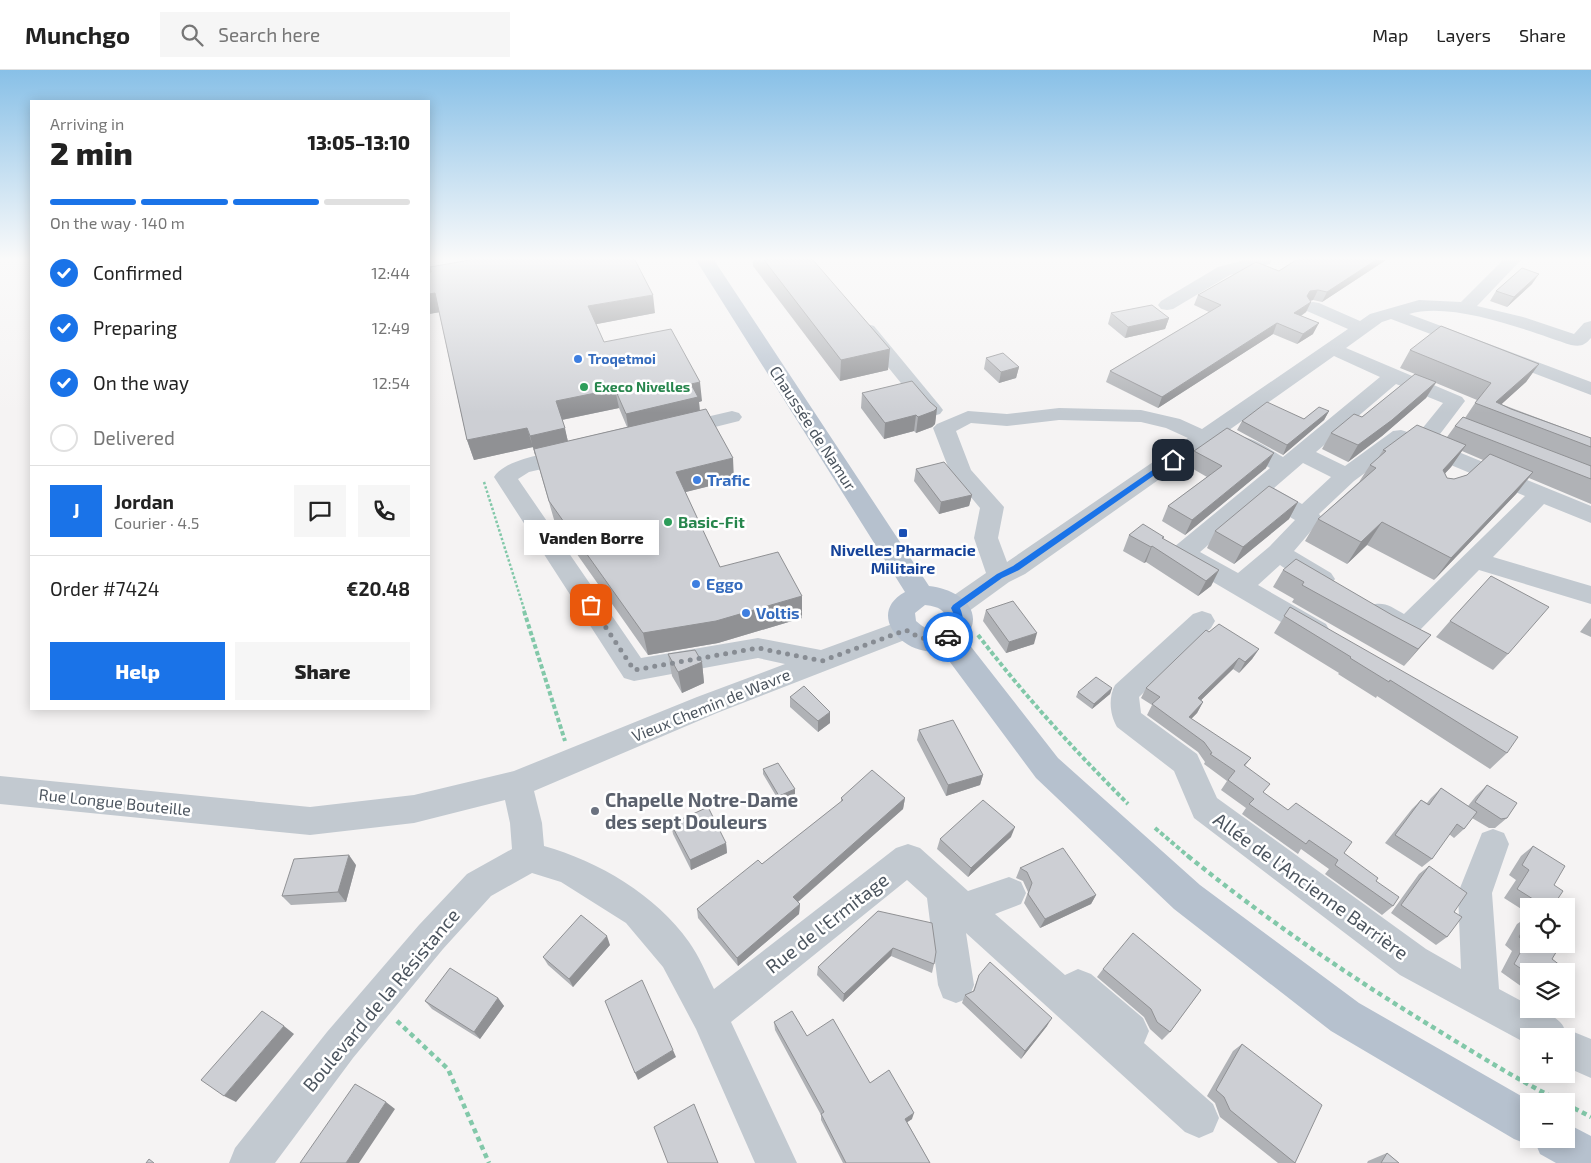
<!DOCTYPE html>
<html lang="en">
<head>
<meta charset="utf-8">
<style>
  body { margin:0; font-family:"Exo 2",sans-serif; background:#f6f6f6; color:#222; height:100vh; display:flex; flex-direction:column; font-size:19px; white-space:nowrap }
  * { box-sizing:border-box; margin:0 }
  p { font-size:16px; color:#767676 }
  .icon { flex:none; width:28px; height:28px; fill:none; stroke:currentColor; stroke-width:2; stroke-linecap:round; stroke-linejoin:round }
  .map { position:relative; flex:1; overflow:hidden }
  .panel { position:absolute; left:30px; top:30px; width:400px; height:610px; display:flex; flex-direction:column; background:#fff; border-radius:0px; box-shadow:0 2px 12px #0003 }
  .panel>* { flex:none }
  .fabs { position:absolute; left:1520px; top:828px; display:grid; gap:10px }
  .fabs a { display:grid; place-items:center; width:55px; height:55px; border-radius:0px; background:#fff; box-shadow:0 2px 12px #0003; font-size:25px }
  .pin { position:absolute; display:grid; place-items:center; width:42px; height:42px; color:#fff; margin:-21px; border-radius:10px; box-shadow:0 2px 8px #0006 }
  .courier { position:absolute; display:grid; place-items:center; width:50px; height:50px; margin:-25px; border:4px solid #1a73e8; border-radius:50%; background:#fff; color:#222; box-shadow:0 1px 6px #0007 }
  .bubble { position:absolute; height:35px; border-radius:0px; background:#fff; box-shadow:0 2px 12px #0003; font-size:16px; font-weight:800; line-height:35px; text-align:center }
  .overview em { font-style:normal; font-weight:800 }
  .overview div { display:flex; flex-direction:column-reverse }
  .overview { display:flex; align-items:center; justify-content:space-between; height:85px; padding:0 20px }
  h1 { font-size:32px; font-weight:800; line-height:38px }
  .bar { display:grid; grid-template-columns:repeat(4,1fr); gap:8px 5px; align-content:center; height:60px; padding:0 20px }
  .bar i { height:6px; border-radius:4px; background:#e0e0e0 }
  .bar .selected { background:#1a73e8 }
  .bar p { grid-column:span 4 }
  .line { display:flex; align-items:center; gap:12px; padding:0 20px; border-top:1px solid #e0e0e0 }
  .line div { flex:1 }
  .round { display:grid; place-items:center; flex:none; width:52px; height:52px; border-radius:0px; background:#f6f6f6 }
  ol { padding:0 20px; list-style:none }
  li { display:flex; align-items:center; gap:15px; height:55px }
  li p { margin-inline-start:auto }
  li .icon { padding:5px; border-radius:50%; background:#1a73e8; color:#fff; stroke-width:4 }
  li:last-child { color:#767676 }
  li i { width:28px; height:28px; border:2px solid #e0e0e0; border-radius:50% }
  .action { display:flex; gap:10px; margin-top:auto; padding:10px 20px }
  .action a { flex:1; height:58px; border-radius:0px; background:#1a73e8; color:#fff; font-size:20px; font-weight:800; line-height:58px; text-align:center }
  .action a+a { background:#f6f6f6; color:#222 }
  header { display:flex; align-items:center; gap:30px; box-sizing:border-box; height:70px; padding:0 25px; background:#fff; border-bottom:1px solid #e0e0e0 }
  header strong { font-size:24px }
  nav { display:flex; gap:28px; margin-inline-start:auto; font-size:18px }
  .search { width:350px; height:45px; background:#f6f6f6; display:flex; align-items:center; gap:12px; box-sizing:border-box; padding:0 18px; border-radius:0px; color:#767676; font-size:19px }
  .map>svg:first-child { display:block }
  .lines { fill:none; stroke-linecap:round; stroke-linejoin:round }
  .path-far2 { stroke:#82c8a9; stroke-width:2.5; stroke-dasharray:2.5 2; stroke-linecap:butt }
  .path-far1 { stroke:#82c8a9; stroke-width:4; stroke-dasharray:4.5 2.5; stroke-linecap:butt }
  .path { stroke:#82c8a9; stroke-width:4.5; stroke-dasharray:5 4; stroke-linecap:butt }
  .minor { fill:#c2c9d0; fill-rule:evenodd }
  .major { fill:#b6c1ce; fill-rule:evenodd }
  .wall { fill:#b0b2b6; fill-rule:evenodd }
  .shaded-wall { fill:#909194 }
  .building { fill:#cdcfd4; stroke:#909194 }
  .route { fill:#1a73e8 }
  .done { stroke:#878c93; stroke-width:5; stroke-dasharray:0 9 }
  .shop-dot { fill:#3f7fe0; stroke:#fff; stroke-width:2 }
  .leisure-dot { fill:#2e9e5b; stroke:#fff; stroke-width:2 }
  .transit-dot { fill:#1a4fb4; stroke:#fff; stroke-width:2 }
  .worship-dot { fill:#6b7280; stroke:#fff; stroke-width:2 }
  .labels { text-anchor:middle; stroke-width:5; stroke-linejoin:round; paint-order:stroke }
  .far-shop-label { font-size:14px; font-weight:bold; fill:#366cbe; stroke:#fff; text-anchor:start }
  .far-leisure-label { font-size:14px; font-weight:bold; fill:#27864d; stroke:#fff; text-anchor:start }
  .street-label { font-size:16px; fill:#4c555f; stroke:#fff }
  .shop-label { font-size:16px; font-weight:bold; fill:#366cbe; stroke:#fff; text-anchor:start }
  .leisure-label { font-size:16px; font-weight:bold; fill:#27864d; stroke:#fff; text-anchor:start }
  .transit-label { font-size:16px; font-weight:bold; fill:#164399; stroke:#fff }
  .near-worship-label { font-size:19px; font-weight:bold; fill:#5b616d; stroke:#fff; text-anchor:start }
  .near-street-label { font-size:19px; fill:#4c555f; stroke:#fff }
</style>
</head>
<body>
<header>
<strong>Munchgo</strong>
<div class="search"><svg class="icon" aria-label="search" viewBox="0 0 24 24"><circle cx="10" cy="10" r="6"/><path d="M15 15l6 6"/></svg>Search here</div>
<nav><a>Map</a><a>Layers</a><a>Share</a></nav>
</header>
<div class="map">
<svg width="1591" height="1093" viewBox="0 0 1591 1093">
  <rect width="100%" height="100%" fill="#f5f3f3"/>
  <g class="lines">
    <path class="path-far2" d="M484,412L525,542"/>
    <path class="path-far1" d="M524,541L565,671
      M978,565C1024,625 1074,680 1128,734
      M1155,758L1189,787"/>
    <path class="path" d="M1188,786C1263,847 1343,902 1426,953C1470,980 1514,1008 1560,1031
      M397,951L448,999L489,1093
      M1566,1034L1591,1047"/>
    <path class="minor" d="M1245,190H1272L1270,194L1230,205L1173,239L1167,240L1161,239L1158,235L1161,231L1218,197Z
      M1503,190H1521L1477,236L1523,247L1574,264L1584,253L1591,251V268C1585,275 1581,277 1571,275C1529,261 1452,231 1409,244L1591,312V325L1391,249L1382,252L1346,278L1462,327L1465,331L1434,372L1591,436V453L1544,434L1493,487L1591,516V534L1479,500L1415,565C1399,570 1375,557 1367,542L1371,535C1384,531 1392,537 1404,544L1525,426L1403,375L1354,411L1319,444L1322,448L1294,481L1331,503L1335,509L1331,515C1313,521 1295,505 1280,495L1258,515L1326,554L1330,561L1326,568L1317,571L1308,568L1174,489L1171,483L1174,477L1270,398L1231,377L1228,372L1231,367C1249,363 1268,379 1283,387L1380,307L1334,286L1025,504L1009,512L965,544L956,547L947,544L943,537L947,530L986,503L974,468L980,438L950,402L933,358L937,354L968,341L1007,344L1059,338L1141,340L1180,349L1202,359L1348,259L1307,241L1304,237L1307,233L1313,232L1319,233L1360,251L1370,244L1419,230L1461,232ZM1396,314L1443,333L1417,365L1401,360L1393,361L1345,396L1316,382ZM1059,350L1141,352L1166,358L1188,368L1007,492L998,468L1004,437L971,400L956,361L971,353L1007,356ZM1303,393L1331,407L1302,434L1274,418ZM1260,430L1295,450L1269,477L1238,503L1200,482Z
      M867,254L874,256L940,336L943,340L940,344L933,346L926,344L858,260L860,256Z
      M732,341L739,343L742,347L739,351L679,366L672,365L668,360L672,355Z
      M573,378L581,380L584,385L581,390L529,402L518,409L641,588L758,568L821,580L906,549L915,552L919,559L915,566L717,643L534,721L542,753L544,776C598,791 656,825 689,872C699,886 706,903 714,919L896,778L908,774L920,778L968,821L1009,807L1021,812L1026,823L1021,834L995,844L1065,905L1078,899L1091,904L1143,948L1149,961L1144,973L1213,1034L1219,1048L1213,1062L1199,1068L1185,1062L966,863L974,915L969,928L956,933L943,928L938,915L927,828L907,810L731,952L797,1093H755L696,959L663,897L626,853L561,812L532,803L491,826L443,879L353,988L275,1093H229L235,1078L327,962L419,855L467,804L512,779L510,753L505,730L414,753L310,765L0,734V706L310,737L414,725L514,701L697,627L785,594L758,588L634,611L624,608L494,407C506,388 551,383 573,378Z
      M1202,541L1211,544L1215,551L1211,558L1139,627L1141,643L1197,684L1217,728L1426,879L1461,899L1458,823L1482,763L1493,759L1504,763L1509,774L1492,823L1499,919L1529,935V939C1539,939 1560,947 1564,958L1591,969V1008L1566,997V966H1529V975L1400,905L1194,748L1174,701L1117,657C1110,645 1108,628 1115,615L1193,544Z"/>
    <path class="major" d="M696,190H714L929,516C957,519 988,539 965,569L1058,688L1200,815L1359,933L1530,1031L1529,1069H1566V1053L1591,1066V1093H1556L1540,1084L1535,1072L1529,1075L1514,1069L1331,961L1174,839L1036,708L941,580C908,590 863,545 905,522ZM925,535C937,536 951,541 944,556C933,563 925,559 916,551L915,543Z"/>
  </g>
  <path class="wall" d="M753,190H813L888,300L840,311L753,196Z
    M1296,190H1386L1322,232L1313,230L1310,231L1311,232L1306,242L1301,246L1313,264L1297,274L1273,264L1158,338L1106,312L1110,301L1209,242L1194,235L1198,225L1279,201Z
    M429,202L655,243L596,254L604,272L702,331L699,332L700,340L734,410L685,422L720,497L802,548L718,573L648,585L555,453L533,377L474,390L467,370L439,242L429,244ZM619,338L627,357L568,371L562,350Z
    M1532,214L1507,237L1490,231L1496,221Z
    M1111,243L1169,248L1165,259L1125,268L1108,254Z
    M1410,280L1539,294L1526,312L1501,334L1591,368V434L1529,408L1516,424L1434,510L1367,475L1347,494L1305,471L1318,449L1359,412L1370,395L1378,388L1383,380L1447,367L1455,356L1465,348L1477,330L1436,313L1426,328L1382,366L1348,392L1322,379L1331,363L1362,347L1415,304L1400,298ZM1462,381L1483,390L1467,405L1454,409L1447,408L1445,403L1451,397Z
    M986,288L1019,297L1016,308L999,313L984,299Z
    M862,323L930,332L937,338L935,354L932,357L916,363L914,361L884,369L861,338Z
    M1329,341L1324,350L1283,385L1237,360L1242,351L1304,349Z
    M1194,381L1266,398L1185,465L1162,451L1168,436L1207,407L1188,396Z
    M916,399L972,425L969,436L939,444L914,411Z
    M1298,432L1289,449L1234,494L1207,478L1215,461Z
    M1129,465L1164,467L1163,469L1219,500L1211,516L1198,526L1146,492L1144,493L1123,481Z
    M1283,500L1392,545L1431,565L1404,596L1292,532L1294,529L1273,517Z
    M1290,537L1507,683L1490,699L1377,626L1376,628L1338,604L1339,603L1274,563Z
    M986,540L1034,574L1006,583L983,551Z
    M1591,548V567L1580,562Z
    M1450,551L1508,584L1493,600L1436,567Z
    M1209,562L1259,579L1252,589L1239,603L1233,599L1201,630L1203,632L1197,643L1191,649L1251,688L1245,696L1263,723L1344,783L1376,811L1393,836L1382,845L1325,804L1329,799L1301,779L1298,784L1242,744L1246,738L1221,720L1227,711L1204,694L1205,692L1198,682L1147,645L1152,635L1141,628L1146,618Z
    M668,584L702,592L704,613L682,623L672,606Z
    M1112,618L1110,624L1092,639L1076,627L1078,622Z
    M790,627L830,653L818,662L790,637Z
    M919,660L983,705L980,715L946,726L917,670Z
    M763,699L795,724L779,731L763,704Z
    M1487,715L1507,748L1495,758H1489L1472,748L1464,759L1454,768L1449,764L1432,789L1422,797L1385,773L1412,739L1421,730L1427,733L1431,728L1441,718L1468,736L1476,726Z
    M841,728H905L903,739L798,832L800,834L799,844L738,896L698,848L697,839L762,794L841,732Z
    M671,754L726,773L727,783L691,800L673,764Z
    M1011,767L968,807L937,779L940,769Z
    M1533,776L1554,815L1553,836H1529V844L1504,828L1516,810L1509,805L1521,786Z
    M356,795L346,832L291,835L282,826Z
    M1429,796L1454,842L1447,867L1436,875L1391,843L1419,804Z
    M1020,798L1096,825L1091,834L1040,858L1024,833L1028,822L1023,811L1016,808Z
    M878,841L934,894L932,903L891,886L843,932L817,905L818,897Z
    M1529,846V922L1501,902L1512,881L1505,875L1517,854Z
    M610,875L573,917L548,895L543,887Z
    M1103,899L1201,920L1170,962L1162,970L1150,959L1144,947L1097,907Z
    M979,905L1047,956L1021,989L962,933L965,925L973,921Z
    M498,928L504,936L480,969L432,939L425,931Z
    M774,952L807,966L912,1049L907,1052L930,1093H843L821,1050V1045L775,960Z
    M1242,974L1295,1093H1278L1220,1047L1215,1033L1207,1026L1233,981Z
    M1387,1083L1399,1093H1367L1368,1091Z"/>
  <path class="shaded-wall" d="M1376,190H1386L1322,232L1327,222Z
    M1539,204L1532,214L1507,237L1514,227Z
    M1318,220L1313,230L1306,232L1307,226L1310,221Z
    M435,223L441,242L429,244V224Z
    M653,225L655,243L592,255L588,236Z
    M1311,232L1306,242L1289,254L1294,243Z
    M1169,248L1165,259L1125,268L1128,257Z
    M1277,253L1273,264L1158,338L1162,327Z
    M1319,253L1313,264L1297,274L1303,264Z
    M890,279L888,300L840,311L841,290Z
    M1539,294L1526,312L1494,341L1496,332Z
    M1019,297L1016,308L999,313L1001,302Z
    M700,312L702,331L699,332L700,346L629,363L626,344L691,314Z
    M1436,312L1426,328L1382,366L1348,392L1358,375Z
    M615,319L619,338L561,350L556,331Z
    M937,338L935,354L932,357L916,363L918,347Z
    M1329,341L1324,350L1283,385L1287,375Z
    M916,345L914,361L884,369L885,353Z
    M527,358L533,377L474,390L467,370Z
    M565,358L569,377L535,385L530,366Z
    M1466,375L1451,397L1428,422L1443,400Z
    M1274,383L1266,398L1185,465L1192,450Z
    M733,388L734,410L678,424L676,402Z
    M1533,402L1516,424L1434,510L1451,488Z
    M972,425L969,436L939,444L941,432Z
    M1298,432L1289,449L1234,494L1243,477Z
    M1382,452L1367,475L1347,494L1361,472Z
    M1152,476L1146,492L1144,493L1151,477Z
    M1219,500L1211,516L1198,526L1206,511Z
    M802,526V548L718,573L648,585L643,563Z
    M1037,563L1034,574L1006,583L1009,572Z
    M1431,565L1417,581L1404,596L1418,579Z
    M1259,579L1252,589L1239,603L1245,592Z
    M1239,588L1233,599L1192,639L1198,628Z
    M702,592L704,613L682,623L678,602Z
    M1112,618L1110,624L1092,639L1094,634Z
    M1203,632L1197,643L1183,657L1189,647Z
    M830,642V653L818,662V651Z
    M983,705L980,715L946,726L948,715Z
    M795,719V724L779,731V726Z
    M905,728L903,739L793,836V827Z
    M1015,757L1011,767L968,807L971,798Z
    M726,773L727,783L691,800L690,790Z
    M349,785L356,795L346,832L338,822Z
    M1096,825L1091,834L1040,858L1045,849Z
    M800,834L799,844L738,896L737,888Z
    M607,866L610,875L573,917L569,909Z
    M893,878L891,886L843,932L844,924Z
    M498,928L504,936L480,969L474,962Z
    M1052,948L1047,956L1021,989L1025,981Z
    M284,956L294,964L236,1032L224,1026Z
    M673,980L676,987L638,1010L635,1003Z
    M386,1032L395,1039L359,1093H346Z
    M914,1043L912,1049L903,1055L905,1049Z"/>
  <path class="building" d="M470,190H635L653,225L588,236L604,272L671,259L700,312L691,314L698,327L626,344L615,319L556,331L565,358L530,366L527,358L467,370L435,223L429,224V202H431L430,197Z
    M764,190H813L890,279L841,290Z
    M1296,190H1376L1327,222L1318,220L1310,221L1307,226L1311,232L1294,243L1319,253L1303,264L1277,253L1162,327L1110,301L1221,235L1198,225L1256,192L1279,201Z
    M1522,198L1539,204L1514,227L1496,221Z
    M1152,235L1169,248L1128,257L1111,243Z
    M1441,256L1539,294L1496,332L1511,339L1591,368V377L1475,333L1491,313L1410,280Z
    M1003,283L1019,297L1001,302L986,288Z
    M1415,304L1436,312L1392,350L1358,375L1331,363L1354,344L1362,347Z
    M912,311L930,332L937,338L934,341L918,347L916,345L885,353L862,323Z
    M1267,332L1304,349L1319,337L1329,341L1287,375L1242,351Z
    M706,339L733,388L676,402L720,497L778,482L802,526L716,551L643,563L549,431L534,379Z
    M1463,347L1591,396V409L1455,356Z
    M1417,355L1466,375L1443,400L1447,408L1454,409L1467,405L1490,384L1533,402L1451,488L1382,452L1361,472L1318,449L1376,398L1370,395L1386,381L1383,380Z
    M1227,358L1274,383L1192,450L1168,436L1222,396L1194,381Z
    M944,392L972,425L941,432L916,399Z
    M1269,416L1298,432L1243,477L1215,461Z
    M1143,454L1164,467L1162,468L1219,500L1206,511L1152,476L1151,477L1129,465Z
    M1296,489L1392,545L1431,565L1418,579L1302,515L1304,512L1283,500Z
    M1491,506L1549,537L1508,584L1450,551Z
    M1013,531L1037,563L1009,572L986,540Z
    M1290,537L1518,667L1507,683L1390,610L1389,612L1350,588L1351,587L1284,546Z
    M1219,554L1259,579L1245,592L1239,588L1198,628L1203,632L1189,647L1251,688L1244,695L1270,714L1263,722L1288,740L1296,733L1352,772L1344,783L1378,808L1376,811L1399,827L1393,836L1335,795L1338,790L1309,770L1306,774L1249,734L1254,729L1228,710L1235,701L1210,684L1212,683L1204,672L1152,634L1160,627L1146,618L1206,560L1209,562Z
    M695,580L702,592L678,602L668,584Z
    M1096,607L1112,618L1094,634L1078,622Z
    M804,616L830,642L818,651L790,627Z
    M953,650L983,705L948,715L919,660Z
    M778,693L795,719L779,726L763,699Z
    M872,700L905,728L793,827L800,834L737,888L697,839L758,790L762,794L843,730L841,728Z
    M1487,715L1517,733L1507,748L1501,749L1475,732Z
    M1441,718L1477,742L1464,759L1457,754L1432,789L1395,765L1421,730L1429,735Z
    M983,730L1015,757L971,798L940,769Z
    M708,737L726,773L690,790L671,754Z
    M1533,776L1565,796L1554,815L1563,821L1553,836H1544L1517,819L1529,800L1522,795Z
    M1063,778L1096,825L1045,849L1028,824L1032,813L1027,802L1020,798Z
    M349,785L338,822L282,826L294,789Z
    M1429,796L1467,823L1454,842L1462,847L1447,867L1401,835Z
    M878,841L932,853L936,882L934,894L893,878L844,924L818,897Z
    M581,845L607,866L569,909L543,887Z
    M1529,849V874H1561L1552,889L1561,896L1558,901H1529V904L1514,894L1526,872L1519,867Z
    M1133,863L1201,920L1170,962L1157,952L1151,939L1103,899Z
    M990,892L1052,948L1025,981L965,925L974,921L979,905Z
    M450,898L498,928L474,962L425,931Z
    M642,910L673,980L635,1003L605,931Z
    M262,941L284,956L224,1026L201,1010Z
    M792,941L807,966L833,949L870,1013L889,1000L914,1043L905,1049L930,1093H846L821,1044L824,1042L774,952Z
    M1242,974L1322,1035L1295,1093L1230,1040L1224,1027L1216,1020Z
    M355,1014L386,1032L346,1093H300Z
    M694,1034L718,1093H668L654,1057Z
    M1387,1083L1399,1093H1381Z
    M149,1089L154,1093H146Z"/>
  <linearGradient id="sky" x2="0" y2="1"><stop stop-color="#88c0e7"/><stop offset="0.55" stop-color="#fafafa"/><stop offset="1" stop-color="#fafafa" stop-opacity="0"/></linearGradient>
  <rect width="1591" height="343" fill="url(#sky)"/>
  <path class="route" d="M1170,388L1176,390L1019,500L1002,508L960,538C966,553 963,560 951,569H945V565C956,556 957,550 951,538L953,535L997,504L1013,496Z"/>
  <g class="lines">
    <path class="done" d="M591,535L634,600L758,578L822,591L906,560C920,569 931,572 948,567"/>
  </g>
  <g class="shop-dot">
    <circle cx="578" cy="289" r="5"/>
    <circle cx="697" cy="410" r="5"/>
    <circle cx="696" cy="514" r="5"/>
    <circle cx="746" cy="543" r="5"/>
  </g>
  <g class="leisure-dot">
    <circle cx="584" cy="317" r="5"/>
    <circle cx="668" cy="452" r="5"/>
  </g>
  <rect class="transit-dot" x="898" y="458" width="10" height="10" rx="2.5"/>
  <circle class="worship-dot" cx="595" cy="741" r="5"/>
  <g class="labels">
    <g class="far-shop-label">
      <text x="588" y="294">Troqetmoi</text>
    </g>
    <g class="far-leisure-label">
      <text x="594" y="322">Execo Nivelles</text>
    </g>
    <g class="street-label">
      <text transform="translate(813 358) rotate(57)" y="6">Chaussée de Namur</text>
      <text transform="translate(711 635) rotate(-22)" y="6">Vieux Chemin de Wavre</text>
      <text transform="translate(115 732) rotate(6)" y="6">Rue Longue Bouteille</text>
    </g>
    <g class="shop-label">
      <text x="707" y="416">Trafic</text>
      <text x="706" y="520">Eggo</text>
      <text x="756" y="549">Voltis</text>
    </g>
    <g class="leisure-label">
      <text x="678" y="458">Basic-Fit</text>
    </g>
    <g class="transit-label">
      <text x="903" y="486">Nivelles Pharmacie<tspan x="903" dy="18">Militaire</tspan></text>
    </g>
    <g class="near-worship-label">
      <text x="605" y="737">Chapelle Notre-Dame<tspan x="605" dy="22">des sept Douleurs</tspan></text>
    </g>
    <g class="near-street-label">
      <text transform="translate(1311 816) rotate(36)" y="7">Allée de l'Ancienne Barrière</text>
      <text transform="translate(827 853) rotate(-38)" y="7">Rue de l'Ermitage</text>
      <text transform="translate(381 930) rotate(-50)" y="7">Boulevard de la Résistance</text>
    </g>
  </g>
</svg>
<div class="fabs">
<a><svg class="icon" aria-label="locate" viewBox="0 0 24 24"><circle cx="12" cy="12" r="6"/><path d="M12 2v4M12 18v4M2 12h4M18 12h4"/></svg></a>
<a><svg class="icon" aria-label="layers" viewBox="0 0 24 24"><path d="M12 4l9 5-9 5-9-5zM3 14l9 5 9-5"/></svg></a>
<a>+</a>
<a>−</a>
</div>
<div class="pin" style="left:591px;top:535px;background:#ea580c"><svg class="icon" aria-label="bag" viewBox="0 0 24 24"><path d="M5 8h14l-1 12H6zM9 8a3 3 0 0 1 6 0"/></svg></div>
<div class="pin" style="left:1173px;top:390px;background:#1f2937"><svg class="icon" aria-label="home" viewBox="0 0 24 24"><path d="M3 11l9-7 9 7M6 9v11h12V9"/></svg></div>
<div class="courier" style="left:948px;top:567px"><svg class="icon" aria-label="car" viewBox="0 0 24 24"><path d="M5 17H2v-5l4-1 3-4h7l3 4 3 1v5h-3M9 17h6M6 11h13"/><circle cx="7" cy="17" r="2"/><circle cx="17" cy="17" r="2"/></svg></div>
<div class="bubble" style="left:524px;top:450px;width:135px">Vanden Borre</div>
<section class="panel">
<div class="overview"><div><h1>2 min</h1><p>Arriving in</p></div><em>13:05–13:10</em></div>
<div class="bar"><i class="selected"></i><i class="selected"></i><i class="selected"></i><i></i><p>On the way · 140 m</p></div>
<ol>
<li><svg class="icon" aria-label="check" viewBox="0 0 24 24"><path d="M5 12l5 5 9-10"/></svg>Confirmed<p>12:44</p></li>
<li><svg class="icon" aria-label="check" viewBox="0 0 24 24"><path d="M5 12l5 5 9-10"/></svg>Preparing<p>12:49</p></li>
<li><svg class="icon" aria-label="check" viewBox="0 0 24 24"><path d="M5 12l5 5 9-10"/></svg>On the way<p>12:54</p></li>
<li><i></i>Delivered</li>
</ol>
<div class="line" style="height:90px"><b class="round" style="background:#1a73e8;color:#fff">J</b><div><b>Jordan</b><p>Courier · 4.5</p></div><a class="round"><svg class="icon" aria-label="chat" viewBox="0 0 24 24"><path d="M4 5h16v11H9l-5 4z"/></svg></a><a class="round"><svg class="icon" aria-label="phone" viewBox="0 0 24 24"><path d="M5 4h4l2 5-3 2q2 4 5 5l2-3 5 2v4C11 20 4 13 5 4z"/></svg></a></div>
<div class="line" style="height:65px"><div>Order #7424</div><b>€20.48</b></div>
<div class="action"><a>Help</a><a>Share</a></div>
</section>
</div>
</body>
</html>
